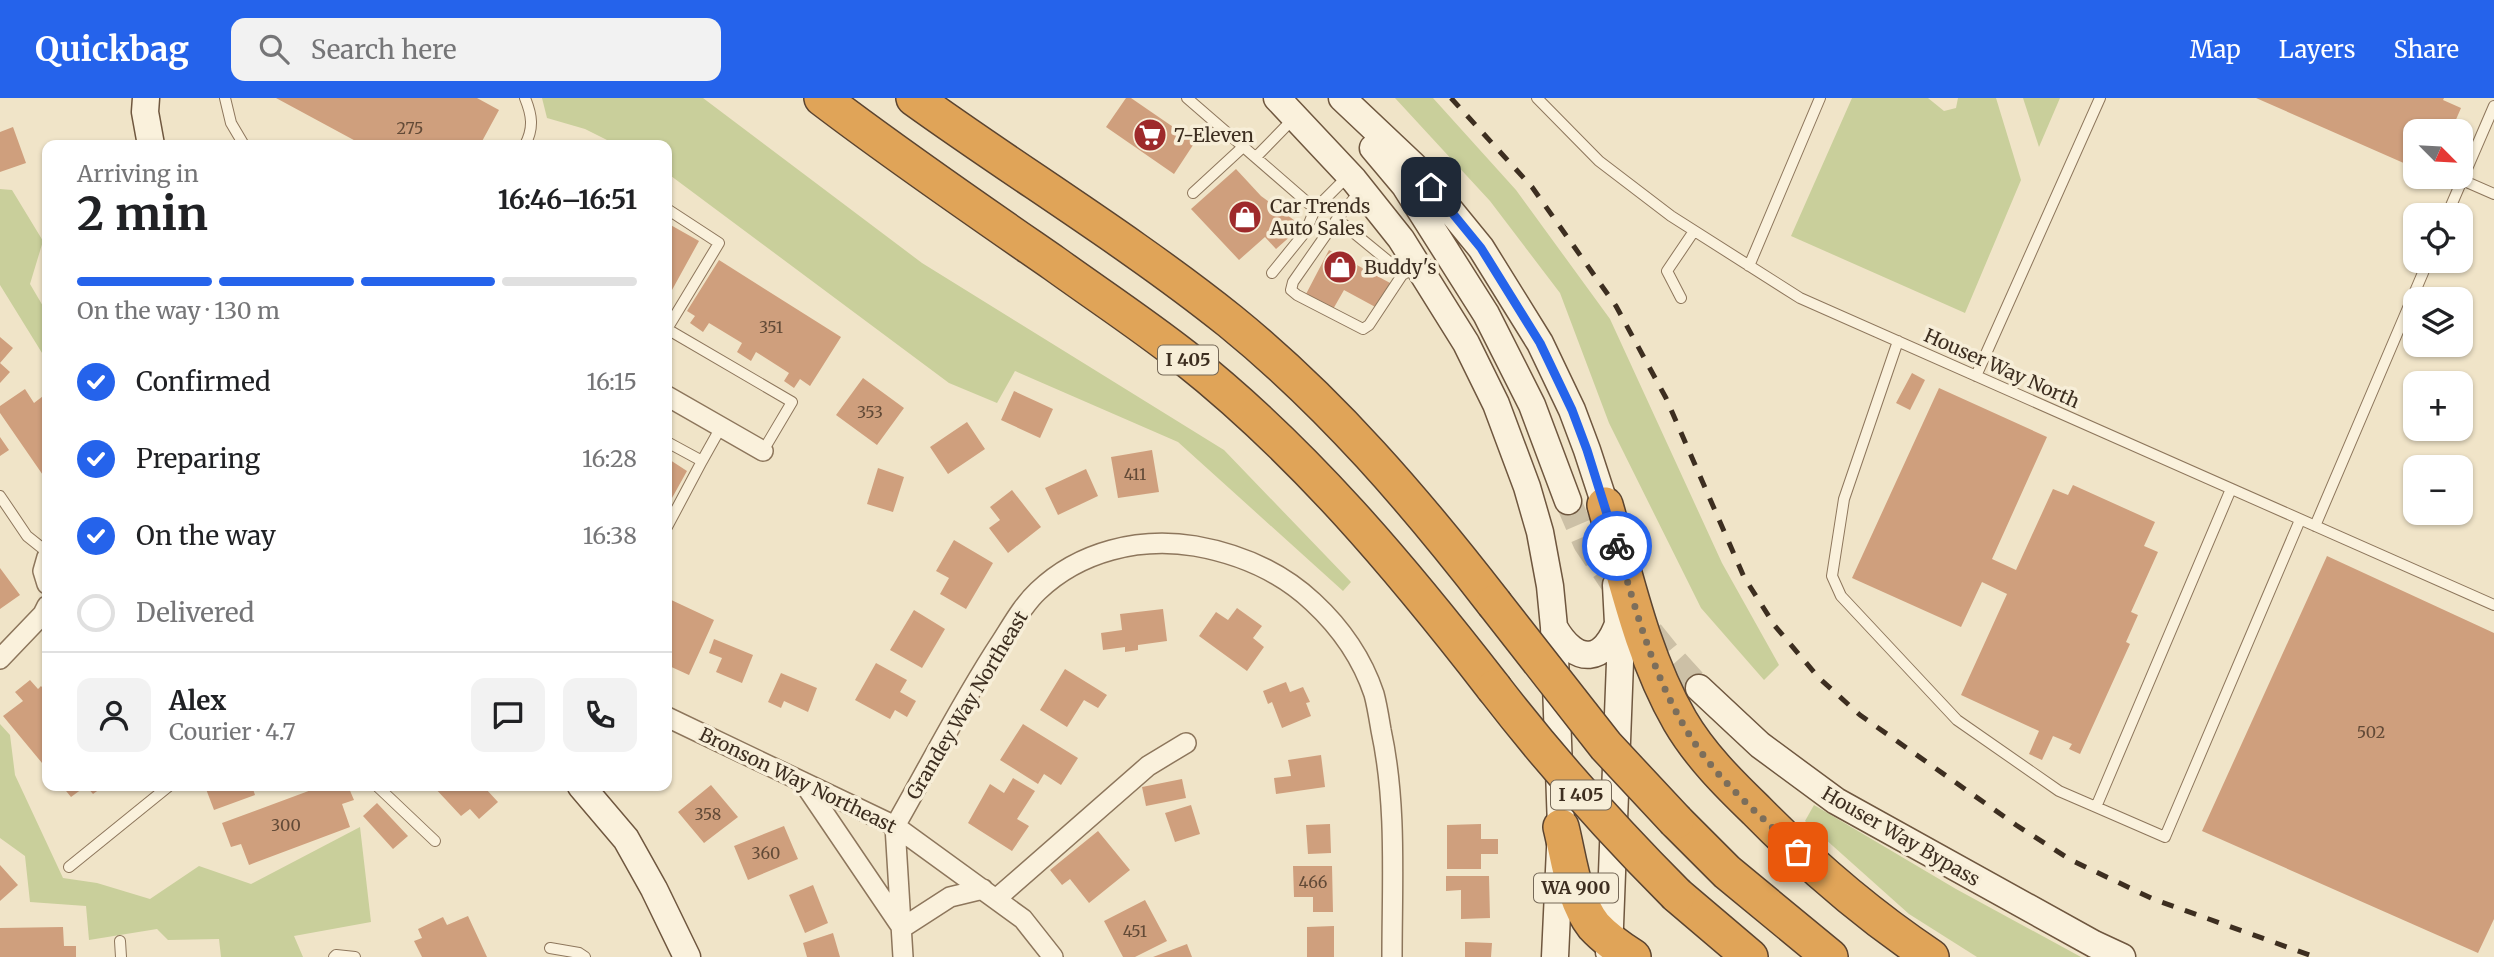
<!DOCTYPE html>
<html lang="en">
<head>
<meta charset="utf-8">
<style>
  body { margin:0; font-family:Merriweather,serif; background:#f2f2f2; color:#202124; height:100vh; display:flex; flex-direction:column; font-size:26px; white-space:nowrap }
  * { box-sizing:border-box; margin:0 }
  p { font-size:23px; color:#757577 }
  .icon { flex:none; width:38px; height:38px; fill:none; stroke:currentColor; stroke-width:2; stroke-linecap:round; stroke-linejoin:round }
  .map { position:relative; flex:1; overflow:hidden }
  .details { position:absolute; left:42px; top:42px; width:630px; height:651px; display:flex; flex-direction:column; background:#fff; border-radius:14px; box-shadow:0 2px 5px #0004 }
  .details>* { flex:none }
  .needle { width:46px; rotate:114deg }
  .fabs { position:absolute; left:2403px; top:21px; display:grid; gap:14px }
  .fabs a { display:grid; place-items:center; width:70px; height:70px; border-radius:14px; background:#fff; box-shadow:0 2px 5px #0004; font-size:35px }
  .pin { position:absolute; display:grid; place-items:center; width:60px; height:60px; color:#fff; margin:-30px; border-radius:14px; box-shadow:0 4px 10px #0006 }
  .courier { position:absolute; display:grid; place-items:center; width:70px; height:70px; margin:-35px; border:5px solid #2563eb; border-radius:50%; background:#fff; color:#222; box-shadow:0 2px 9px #0007 }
  .summary em { font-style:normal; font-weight:700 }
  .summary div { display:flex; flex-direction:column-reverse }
  .summary { display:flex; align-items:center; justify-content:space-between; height:119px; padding:0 35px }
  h1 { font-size:46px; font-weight:700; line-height:52px }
  .bar { display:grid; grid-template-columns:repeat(4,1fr); gap:10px 7px; align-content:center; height:84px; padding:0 35px }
  .bar i { height:9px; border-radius:5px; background:#e0e0e0 }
  .bar .current { background:#2563eb }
  .bar p { grid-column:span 4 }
  .line { display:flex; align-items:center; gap:18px; padding:0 35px; border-top:2px solid #e0e0e0 }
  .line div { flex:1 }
  .round { display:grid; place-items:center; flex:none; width:74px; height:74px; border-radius:14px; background:#f2f2f2 }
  ol { padding:0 35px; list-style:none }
  li { display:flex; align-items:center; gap:21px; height:77px }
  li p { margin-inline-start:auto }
  li .icon { padding:7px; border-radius:50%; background:#2563eb; color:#fff; stroke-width:4 }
  li:last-child { color:#757577 }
  li i { width:38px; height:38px; border:4px solid #e0e0e0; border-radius:50% }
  header { display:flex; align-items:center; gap:42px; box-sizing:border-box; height:98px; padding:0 35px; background:#2563eb; color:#fff }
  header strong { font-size:33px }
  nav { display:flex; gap:38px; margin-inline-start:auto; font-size:24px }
  .search { width:490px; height:63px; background:#f2f2f2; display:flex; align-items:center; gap:18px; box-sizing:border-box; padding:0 24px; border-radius:14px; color:#757577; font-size:26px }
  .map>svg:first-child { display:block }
  .green { fill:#c9cf9b }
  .building { fill:#cf9f7d }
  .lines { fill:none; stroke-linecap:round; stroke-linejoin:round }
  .secondary-tunnel { stroke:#ccc0a6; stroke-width:26; stroke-dasharray:26 13; stroke-linecap:butt }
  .lane-casing { stroke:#8d765c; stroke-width:12 }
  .street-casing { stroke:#8d765c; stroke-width:22 }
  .secondary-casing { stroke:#6f573f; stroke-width:29 }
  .highway-casing { stroke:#5b4430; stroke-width:38 }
  .lane { stroke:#faf1dc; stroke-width:10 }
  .street { stroke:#faf1dc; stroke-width:19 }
  .secondary { stroke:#faf1dc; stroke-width:26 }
  .highway { stroke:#e0a458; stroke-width:35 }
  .rail { stroke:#3d2e20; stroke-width:5; stroke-dasharray:12 12; stroke-linecap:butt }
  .highway-bridge-casing { stroke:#5b4430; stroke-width:38; stroke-linecap:butt }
  .highway-bridge { stroke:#e0a458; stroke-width:35 }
  .done { stroke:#7c6e5b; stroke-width:7; stroke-dasharray:0 12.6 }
  .route { stroke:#2563eb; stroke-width:9 }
  .labels { text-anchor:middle; stroke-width:7; stroke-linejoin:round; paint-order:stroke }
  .number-label { font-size:16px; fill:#624a37 }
  .shield { fill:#f7eed8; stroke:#756857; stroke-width:2 }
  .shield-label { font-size:18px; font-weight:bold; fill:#3d2e20 }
  .poi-label { font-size:19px; fill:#3d2e20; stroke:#f7eed8; text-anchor:start }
  .street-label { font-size:19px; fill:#3d2e20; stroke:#f7eed8 }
</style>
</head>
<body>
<header>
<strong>Quickbag</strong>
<div class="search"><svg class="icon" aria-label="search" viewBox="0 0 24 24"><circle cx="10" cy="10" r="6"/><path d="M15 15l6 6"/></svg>Search here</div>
<nav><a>Map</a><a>Layers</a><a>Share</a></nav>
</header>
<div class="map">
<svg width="2494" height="859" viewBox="0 0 2494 859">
  <rect width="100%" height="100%" fill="#f0e4c8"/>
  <path class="green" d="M542,0H703L922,165L1224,352L1351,484L1343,493L1178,344L1015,273L997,305L949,285L667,75V47H617L585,31L547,20Z
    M1395,0H1433L1516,92L1610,221L1722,465L1779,567L1764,582L1701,510L1609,325L1560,195L1490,103Z
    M1852,0H1928L1944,13L1956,10L1958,0H1996L2021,82L1965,215L1791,138Z
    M2023,0H2060L2039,49Z
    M0,91L12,92L43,143L30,186L47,215V263L0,187Z
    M0,626L10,637L15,677L63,780L97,785L150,801L199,768L251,786L360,729L371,824L294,838L303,859H221L219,841L168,842L157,831L89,842L86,808L30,804L25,758L0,740Z
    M1814,707L1956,791L2081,859H1977L1909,816L1805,723Z"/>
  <path class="building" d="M276,0H477L499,12L480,47H363Z
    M1126,0H1131L1195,44L1174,76L1106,29Z
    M2256,0H2444L2443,2L2461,10L2451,33H2415V70Z
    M13,29L26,65L0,74V34Z
    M1236,71L1261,98L1302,128L1276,151L1265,139L1239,162L1191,111Z
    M667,125L699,143L672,192L667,189Z
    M1329,152L1392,186L1379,211L1344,192L1332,213L1305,198Z
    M719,162L841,239L810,288L800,281L794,290L784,283L789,275L756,254L751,263L737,254L742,245L709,225L703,234L690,225L695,218L687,213Z
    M0,239L13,250L0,265L10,274L0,285Z
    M1912,275L1925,282L1910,312L1896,305Z
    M863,280L904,310L877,347L836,317Z
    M1939,290L2047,339L1992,461L2016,472L2053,391L2068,397L2073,387L2155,424L2144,448L2158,454L2131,514L2138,517L2126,544L2130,546L2080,656L2069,651L2072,646L2053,638L2042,662L2029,656L2039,633L1961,597L2007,496L1982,484L1961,529L1852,480Z
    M25,291L34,305L47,295V383L0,315V308Z
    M1014,293L1053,311L1040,340L1001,322Z
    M967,324L985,351L948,376L930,349Z
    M0,339L9,352L0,358Z
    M1152,352L1159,394L1118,400L1111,359Z
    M667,360L687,373L667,409Z
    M878,370L904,379L893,414L867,406Z
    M1086,371L1098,398L1058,417L1045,390Z
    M1012,392L1041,429L1008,455L989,430L1000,422L990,409Z
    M954,442L993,465L966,511L940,496L949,480L936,473Z
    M2327,458L2494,535V821L2478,855L2202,733Z
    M0,470L20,497L0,511Z
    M667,500L714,522L689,577L667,567Z
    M1237,510L1262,528L1253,540L1264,549L1247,573L1199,538L1216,514L1228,522Z
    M1163,511L1167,543L1138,547V552L1125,554V549L1103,552L1101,535L1122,532L1120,516Z
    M914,512L945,531L922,570L890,552Z
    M714,541L753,557L742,585L716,574L722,560L709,555Z
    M876,565L907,582L900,594L916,603L907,619L895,612L890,621L855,602Z
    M1065,571L1107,597L1098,610L1084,602L1067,629L1040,612Z
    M781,575L817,590L808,614L784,603L781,610L768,604Z
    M30,582L38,591L41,588L47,595V671L3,618L23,603L15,594Z
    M1286,584L1290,594L1303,589L1310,604L1306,605L1311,618L1282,630L1272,604L1268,606L1263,593Z
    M1023,626L1078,660L1061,687L1044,676L1038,686L1000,662Z
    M1321,657L1325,689L1276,696L1274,680L1291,678L1288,662Z
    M1013,680L1035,693L1017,721L1029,728L1012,753L968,725L990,686L1004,695Z
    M1182,681L1186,700L1146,708L1142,689Z
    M711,687L738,719L704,745L678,714Z
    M62,688H104L93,696L86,688L71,699Z
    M215,688H252L255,697L214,712L206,691Z
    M322,688H348L354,702L342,706L350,729L249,767L241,746L231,749L222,725Z
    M433,688H491L486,691L498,704L479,721L470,711L461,718Z
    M377,705L408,738L393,751L363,718Z
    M1191,707L1200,736L1175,744L1165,715Z
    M1330,726L1331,755L1308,756L1306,727Z
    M1481,726V741H1498V756H1481V771H1447V727Z
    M784,728L798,761L748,782L734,748Z
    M1098,733L1130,772L1089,805L1070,781L1062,787L1050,772Z
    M0,767L18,787L0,803Z
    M1293,768H1332L1333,814H1313V799H1294Z
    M1446,778H1489L1490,820L1461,821V792L1446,793Z
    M813,787L828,825L805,835L789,797Z
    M1145,802L1167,843L1135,859H1123L1104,823Z
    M468,818L487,859H422L414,843L422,840L418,831L443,819L447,827Z
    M1334,828V859H1307V829Z
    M63,829L64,848H76V859H0V830Z
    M833,835L840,859H807L803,845Z
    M1465,844L1492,845L1491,859H1465Z
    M1187,846L1192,859H1153Z"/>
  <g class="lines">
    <path class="secondary-tunnel" d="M1568,403L1586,445L1623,500L1668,556L1699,590"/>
    <defs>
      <path id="lane" d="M225,0L231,25L244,47
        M525,0C532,17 534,30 525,47
        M1187,0L1315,111
        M1537,0L1599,63L1671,118L1800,200L2494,507
        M1256,59L1294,20
        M2462,82L2494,96
        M1361,92L1337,121L1293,184L1291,192L1297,197L1363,231L1369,227L1412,162
        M1193,95L1244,48
        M667,111L719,145L667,231
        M2447,117L2494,8
        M1337,121L1404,176
        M1749,168L1820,0
        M1272,175L1306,133L1315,111L1349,77
        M1681,200L1667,173L1694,133
        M667,231L792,304L763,353
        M1898,243L1844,401L1832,478L1841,498L1957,622L2059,693L2096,709
        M1976,278L2100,0
        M667,344L702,363L721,329
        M2231,391L2096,709L2165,739L2300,422
        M0,398L27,438L47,454
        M2315,428L2428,163
        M667,429L702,363
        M377,688L435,743
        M69,769L169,688
        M120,843L121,859
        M550,850L579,855L585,859
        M334,859L336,857L355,859"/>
      <path id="street" d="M667,298L763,353
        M47,459L43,473L47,486
        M0,561L43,516L47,508
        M667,619L895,728L1023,821L1053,859
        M803,684L902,830L950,799L983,791
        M895,728C930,667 962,603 1001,544C1012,527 1023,507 1038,493C1080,453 1139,439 1195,448C1240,456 1280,473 1313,504C1340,529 1362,560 1374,596C1377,607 1379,620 1381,632C1397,706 1392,783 1392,859
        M895,728L903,859
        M996,801L1148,668L1186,645"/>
      <path id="secondary" d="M146,0L145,14L151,47
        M1277,0L1354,82L1401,141L1466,245L1496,306L1527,389L1540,434L1550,488L1554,529L1561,729L1555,859
        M1342,0L1414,68L1481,150L1540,245L1572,312L1587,352L1605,407L1608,424
        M1373,50L1405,88L1486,216L1532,307L1568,403
        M1554,529C1576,568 1605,566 1619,523
        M1699,590L1760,647L1836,703L2094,846L2122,859
        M581,688L626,741L654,791L687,859
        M1609,854L1620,564L1616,487"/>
      <path id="highway" d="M822,0C898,58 977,112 1055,166C1098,197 1142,226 1184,259C1303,353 1401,470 1494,590
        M914,0C1018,75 1130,143 1230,223C1331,305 1415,403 1494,505
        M1605,407C1626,480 1642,557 1680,623C1700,657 1728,685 1756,712C1809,766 1868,817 1931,859
        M1676,723L1727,774L1830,859
        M1561,729C1569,761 1573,802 1594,828C1605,840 1619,850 1633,859
        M1677,797L1750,859"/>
    </defs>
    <use href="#lane" class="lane-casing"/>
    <use href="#street" class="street-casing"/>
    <use href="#secondary" class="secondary-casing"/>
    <use href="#highway" class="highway-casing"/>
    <use href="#lane" class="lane"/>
    <use href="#street" class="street"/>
    <use href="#secondary" class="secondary"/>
    <use href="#highway" class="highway"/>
    <path class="rail" d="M1451,0L1532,89L1616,208L1666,300L1744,479L1775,528L1819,580L1860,617L2016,727L2071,762L2153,801L2315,859"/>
    <defs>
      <path id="highway-bridge" d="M1494,505L1606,648L1676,723
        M1494,590C1552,665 1610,730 1677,797"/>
    </defs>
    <use href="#highway-bridge" class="highway-bridge-casing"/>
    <use href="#highway-bridge" class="highway-bridge"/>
  </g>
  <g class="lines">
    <path class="done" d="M1617,448C1640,525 1659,603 1711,667C1737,699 1770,726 1798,754"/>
    <path class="route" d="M1431,89L1481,150L1540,245L1572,312L1587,352L1617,448"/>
  </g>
  <defs>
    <symbol id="supermarket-disc" viewBox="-11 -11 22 22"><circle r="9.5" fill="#9e2a2b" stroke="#f7eed8"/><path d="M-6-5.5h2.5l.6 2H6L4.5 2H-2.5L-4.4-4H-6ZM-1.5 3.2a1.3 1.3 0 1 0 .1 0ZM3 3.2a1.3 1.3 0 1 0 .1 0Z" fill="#fff"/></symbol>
    <symbol id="shop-disc" viewBox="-11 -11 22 22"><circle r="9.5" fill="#9e2a2b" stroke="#f7eed8"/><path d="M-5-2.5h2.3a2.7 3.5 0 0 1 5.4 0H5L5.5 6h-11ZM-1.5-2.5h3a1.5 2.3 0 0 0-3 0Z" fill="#fff"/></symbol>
  </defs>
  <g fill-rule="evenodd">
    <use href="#supermarket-disc" x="1131" y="18" width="38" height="38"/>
    <use href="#shop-disc" x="1226" y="100" width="38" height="38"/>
    <use href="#shop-disc" x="1321" y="150" width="38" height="38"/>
  </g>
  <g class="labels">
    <g class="number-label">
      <text x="410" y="36">275</text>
      <text x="771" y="235">351</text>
      <text x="870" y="320">353</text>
      <text x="1135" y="382">411</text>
      <text x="2371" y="640">502</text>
      <text x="708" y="722">358</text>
      <text x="286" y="733">300</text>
      <text x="766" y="761">360</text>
      <text x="1313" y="790">466</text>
      <text x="1135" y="839">451</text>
    </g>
    <g class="shield">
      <rect x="1158" y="247.5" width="60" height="29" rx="5"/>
      <rect x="1551" y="682.5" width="60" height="29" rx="5"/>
      <rect x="1534" y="775.5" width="84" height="29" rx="5"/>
    </g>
    <g class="shield-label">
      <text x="1188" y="268">I 405</text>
      <text x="1581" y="703">I 405</text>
      <text x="1576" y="796">WA 900</text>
    </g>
    <g class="poi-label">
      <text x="1174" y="44">7-Eleven</text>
      <text x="1270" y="115">Car Trends<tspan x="1270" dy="22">Auto Sales</tspan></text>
      <text x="1364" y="176">Buddy's</text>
    </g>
    <g class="street-label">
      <text transform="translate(2002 270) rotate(24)" y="7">Houser Way North</text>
      <text transform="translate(967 607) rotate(-59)" y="7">Grandey Way Northeast</text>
      <text transform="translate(798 682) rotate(26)" y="7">Bronson Way Northeast</text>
      <text transform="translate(1901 738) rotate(30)" y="7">Houser Way Bypass</text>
    </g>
  </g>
</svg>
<div class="fabs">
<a><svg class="needle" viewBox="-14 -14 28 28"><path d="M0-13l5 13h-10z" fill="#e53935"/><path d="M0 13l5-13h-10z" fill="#757577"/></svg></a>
<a><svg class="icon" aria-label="locate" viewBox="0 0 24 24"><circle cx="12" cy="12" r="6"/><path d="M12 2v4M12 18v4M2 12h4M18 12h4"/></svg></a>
<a><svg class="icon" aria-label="layers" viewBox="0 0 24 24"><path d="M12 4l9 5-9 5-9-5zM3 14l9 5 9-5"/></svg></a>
<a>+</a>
<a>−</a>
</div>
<div class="pin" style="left:1798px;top:754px;background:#ea580c"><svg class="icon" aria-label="bag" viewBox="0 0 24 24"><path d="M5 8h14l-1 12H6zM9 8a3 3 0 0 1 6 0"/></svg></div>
<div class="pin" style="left:1431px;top:89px;background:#1f2937"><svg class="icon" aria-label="home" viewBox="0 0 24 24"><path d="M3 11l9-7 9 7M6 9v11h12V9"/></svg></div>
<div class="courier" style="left:1617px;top:448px"><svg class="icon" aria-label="bike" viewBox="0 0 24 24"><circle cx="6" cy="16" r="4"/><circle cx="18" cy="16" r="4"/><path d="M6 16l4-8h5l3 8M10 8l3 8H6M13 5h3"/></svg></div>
<section class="details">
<div class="summary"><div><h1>2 min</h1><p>Arriving in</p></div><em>16:46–16:51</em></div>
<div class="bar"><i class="current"></i><i class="current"></i><i class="current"></i><i></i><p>On the way · 130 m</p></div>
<ol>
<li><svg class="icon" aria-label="check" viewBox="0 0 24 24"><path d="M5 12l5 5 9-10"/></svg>Confirmed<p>16:15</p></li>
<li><svg class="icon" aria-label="check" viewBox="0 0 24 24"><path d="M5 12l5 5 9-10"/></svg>Preparing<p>16:28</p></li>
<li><svg class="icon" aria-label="check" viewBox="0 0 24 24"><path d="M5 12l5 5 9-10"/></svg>On the way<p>16:38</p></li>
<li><i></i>Delivered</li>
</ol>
<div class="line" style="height:126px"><a class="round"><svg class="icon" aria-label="person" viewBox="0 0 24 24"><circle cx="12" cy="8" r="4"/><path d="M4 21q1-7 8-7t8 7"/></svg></a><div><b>Alex</b><p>Courier · 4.7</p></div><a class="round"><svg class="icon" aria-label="chat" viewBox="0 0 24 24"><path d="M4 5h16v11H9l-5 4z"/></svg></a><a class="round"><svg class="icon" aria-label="phone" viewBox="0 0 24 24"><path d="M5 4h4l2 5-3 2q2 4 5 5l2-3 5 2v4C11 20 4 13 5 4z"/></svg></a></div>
</section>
</div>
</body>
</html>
